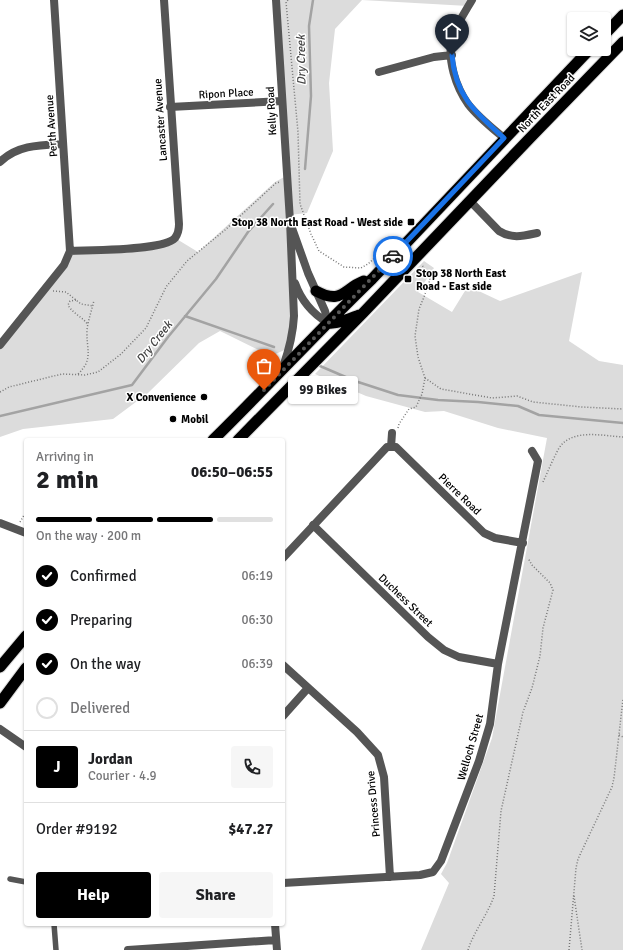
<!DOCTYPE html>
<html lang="en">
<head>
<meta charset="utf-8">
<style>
  body { margin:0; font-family:Signika,sans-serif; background:#f6f6f6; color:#202124; height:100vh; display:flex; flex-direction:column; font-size:15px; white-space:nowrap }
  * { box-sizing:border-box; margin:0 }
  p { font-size:13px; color:#757577 }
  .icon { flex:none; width:22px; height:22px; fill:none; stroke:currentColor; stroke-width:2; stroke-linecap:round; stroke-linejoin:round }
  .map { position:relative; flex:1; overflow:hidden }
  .side { position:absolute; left:24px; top:438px; width:261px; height:488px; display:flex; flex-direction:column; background:#fff; border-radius:4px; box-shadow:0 1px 3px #0004 }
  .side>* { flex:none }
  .buttons { position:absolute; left:567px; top:12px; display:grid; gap:8px }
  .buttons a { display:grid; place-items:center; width:44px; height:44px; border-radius:4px; background:#fff; box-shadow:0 1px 3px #0004; font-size:20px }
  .pin { position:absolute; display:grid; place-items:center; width:34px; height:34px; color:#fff; margin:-41px -17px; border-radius:50% 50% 50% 0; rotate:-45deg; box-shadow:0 0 4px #0007 }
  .pin .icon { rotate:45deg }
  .courier { position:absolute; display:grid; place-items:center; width:40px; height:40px; margin:-20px; border:3px solid #1a73e8; border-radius:50%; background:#fff; color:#222; box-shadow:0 1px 5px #0007 }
  .bubble { position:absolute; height:28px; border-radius:4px; background:#fff; box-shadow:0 1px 3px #0004; font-size:13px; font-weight:800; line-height:28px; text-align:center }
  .headline em { font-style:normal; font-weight:800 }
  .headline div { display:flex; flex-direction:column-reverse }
  .headline { display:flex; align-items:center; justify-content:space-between; height:68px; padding:0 12px }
  h1 { font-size:26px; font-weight:800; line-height:30px }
  .bar { display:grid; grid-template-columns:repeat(4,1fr); gap:6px 4px; align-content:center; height:48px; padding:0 12px }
  .bar i { height:5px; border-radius:3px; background:#e0e0e0 }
  .bar .active { background:#000 }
  .bar p { grid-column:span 4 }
  .line { display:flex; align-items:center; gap:10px; padding:0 12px; border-top:1px solid #e0e0e0 }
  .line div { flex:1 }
  .round { display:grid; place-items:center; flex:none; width:42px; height:42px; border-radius:4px; background:#f6f6f6 }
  ol { padding:0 12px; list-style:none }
  li { display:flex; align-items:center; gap:12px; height:44px }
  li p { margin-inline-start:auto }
  li .icon { padding:4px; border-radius:50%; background:#000; color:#fff; stroke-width:4 }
  li:last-child { color:#757577 }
  li i { width:22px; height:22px; border:2px solid #e0e0e0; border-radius:50% }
  .button { display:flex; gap:8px; margin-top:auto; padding:8px 12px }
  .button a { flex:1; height:46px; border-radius:4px; background:#000; color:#fff; font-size:16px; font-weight:800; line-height:46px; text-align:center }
  .button a+a { background:#f6f6f6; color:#202124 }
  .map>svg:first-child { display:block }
  .green { fill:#dcdcdc }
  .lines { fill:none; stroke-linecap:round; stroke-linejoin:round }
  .stream { stroke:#a3a3a3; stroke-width:2.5 }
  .trunk-casing { stroke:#dbdbdb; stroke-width:13 }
  .path { stroke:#777; stroke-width:1.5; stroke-dasharray:1 2; stroke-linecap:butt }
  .service { stroke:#555; stroke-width:5.5 }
  .minor { stroke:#555; stroke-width:8 }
  .tertiary { stroke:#555; stroke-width:8 }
  .trunk { stroke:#000; stroke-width:11 }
  .done { stroke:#595959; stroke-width:4; stroke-dasharray:0 7.2 }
  .route { stroke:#1a73e8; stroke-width:5 }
  .poi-dot { fill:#000; stroke:#fff; stroke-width:1.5 }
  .labels { text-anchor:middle; stroke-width:3; stroke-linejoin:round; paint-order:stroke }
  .street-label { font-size:11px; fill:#000; stroke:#fff }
  .poi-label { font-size:11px; font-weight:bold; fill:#000; stroke:#fff; text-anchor:end }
  .water-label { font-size:12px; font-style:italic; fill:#444; stroke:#fff }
</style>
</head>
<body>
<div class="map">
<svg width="623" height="950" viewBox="0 0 623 950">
  <rect width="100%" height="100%" fill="#fff"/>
  <path class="green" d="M276,0H472L468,6L362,0L335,29L329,83L333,151L307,213L289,215L292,273L289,348L271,356L220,331L199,343L148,393L113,419L23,429L0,437V345L70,251L148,247L175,238L198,252L275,182L286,176Z
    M424,261L434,268L418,292L452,312L468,286L500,301L582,272L569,341L599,361L623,365V950H421L449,883L441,874L447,863L492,738L547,438L498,428L444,411L425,412L366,396L315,374Z"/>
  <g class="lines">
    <path class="stream" d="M305,169L311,96L309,26L313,0
      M185,316L274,347
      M320,366L355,381L398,395L438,400L478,402L518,406L539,415L623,423
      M0,416L132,385L168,337L216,279L248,232L273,204"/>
    <defs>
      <path id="trunk" d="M604,35L623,15
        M316,291C342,305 343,289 364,281
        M328,323C339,324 349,319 359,315
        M213,440C267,387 318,331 372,279L590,49
        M238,440L363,313L530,138L623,42
        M0,667L26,636
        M0,703L26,668"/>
    </defs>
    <use href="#trunk" class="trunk-casing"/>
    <path class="path" d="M288,0L286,2L298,132L300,204L311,234L319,251L344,267L361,268L368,264L390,244
      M53,291L66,292L81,304L93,306
      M76,300L70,301L68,305C73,314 83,317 88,325
      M78,374C94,359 86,349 87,330C88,320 92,310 94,300
      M425,378L441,389L492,398L517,396L533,402L582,407L623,409
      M0,392L9,387L62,374L85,375L98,372L121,354L146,328L166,287L187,261L225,230L276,183L280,182
      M398,428L399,424L409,409L416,407L422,394L425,378L418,357L415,336L419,309L424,297L430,280L429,275L422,265
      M543,482C548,471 553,459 559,448C572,428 603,436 623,437
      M20,522L26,512
      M619,735L623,737
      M574,896L582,950
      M468,950C474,931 487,916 494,896L501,811L523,712L532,688L540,656L543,628L553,590L550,583L532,565L528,558
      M569,950L576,868L578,859L612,787L614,778L623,699"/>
    <path class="service" d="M10,879L26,882
      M54,924L56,950"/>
    <path class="minor" d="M54,0L70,251
      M472,0C465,12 456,25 452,39C447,60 456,87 468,104C478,117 492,128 504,138
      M379,72L434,57L452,55
      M170,107L282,101
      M0,162C17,145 40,145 63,144
      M470,201L499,231C512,239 523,236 537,233
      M0,345L64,265L70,251C90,250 163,251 175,238C178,234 179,229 179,224L164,0
      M391,447L392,433
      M0,523L26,533
      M313,525L428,637L444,650L459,657L498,664
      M283,558L387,447H396L484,533L495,538L523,543
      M283,665L357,732L378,755L384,777L390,877
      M283,716L308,688
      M0,729L26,747
      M283,883L420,875L433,872L441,861L479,761L490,724L498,664L538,461L532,451
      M275,924L277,950
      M128,950L276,940"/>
    <path class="tertiary" d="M276,0L290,221L294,316C293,335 289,350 283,367
      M292,228L308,273L325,311L328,323
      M295,283C301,300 313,314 328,323"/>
    <use href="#trunk" class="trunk"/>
  </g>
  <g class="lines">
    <path class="done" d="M264,390L393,256"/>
    <path class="route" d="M393,256L504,138C476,113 455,96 452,55"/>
  </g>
  <g class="poi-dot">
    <rect x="407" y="218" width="8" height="8" rx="2"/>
    <rect x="404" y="275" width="8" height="8" rx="2"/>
    <circle cx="204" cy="397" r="4"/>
    <circle cx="173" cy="419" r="4"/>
  </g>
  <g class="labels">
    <g class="street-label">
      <text transform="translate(226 93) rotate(-3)" y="4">Ripon Place</text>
      <text transform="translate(546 103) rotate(-46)" y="4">North East Road</text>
      <text transform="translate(271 111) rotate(-93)" y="4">Kelly Road</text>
      <text transform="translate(160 120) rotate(-94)" y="4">Lancaster Avenue</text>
      <text transform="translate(51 126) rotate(-94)" y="4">Perth Avenue</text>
      <text transform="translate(460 494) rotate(44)" y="4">Pierre Road</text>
      <text transform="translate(406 600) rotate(44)" y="4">Duchess Street</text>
      <text transform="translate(470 747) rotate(-74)" y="4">Welloch Street</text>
      <text transform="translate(373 804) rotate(-95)" y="4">Princess Drive</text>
    </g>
    <g class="poi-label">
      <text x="403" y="226">Stop 38 North East Road - West side</text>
      <text x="416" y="277" text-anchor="start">Stop 38 North East<tspan x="416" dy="13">Road - East side</tspan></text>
      <text x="196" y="401">X Convenience</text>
      <text x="181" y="423" text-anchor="start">Mobil</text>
    </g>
    <g class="water-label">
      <text transform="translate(301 60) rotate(-91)" y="4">Dry Creek</text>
      <text transform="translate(154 342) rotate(-52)" y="4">Dry Creek</text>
    </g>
  </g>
</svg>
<div class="buttons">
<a><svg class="icon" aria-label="layers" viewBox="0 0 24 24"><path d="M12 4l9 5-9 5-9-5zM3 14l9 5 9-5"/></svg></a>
</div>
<div class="pin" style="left:264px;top:390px;background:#ea580c"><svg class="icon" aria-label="bag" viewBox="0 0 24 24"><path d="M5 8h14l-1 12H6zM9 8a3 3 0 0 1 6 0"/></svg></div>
<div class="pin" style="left:452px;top:55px;background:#1f2937"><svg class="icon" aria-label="home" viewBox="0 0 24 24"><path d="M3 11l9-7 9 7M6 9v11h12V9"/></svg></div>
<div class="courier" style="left:393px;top:256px"><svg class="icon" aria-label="car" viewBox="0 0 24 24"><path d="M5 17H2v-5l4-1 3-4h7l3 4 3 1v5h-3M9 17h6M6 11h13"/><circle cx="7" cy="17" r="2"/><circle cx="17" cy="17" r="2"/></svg></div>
<div class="bubble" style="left:288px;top:376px;width:70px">99 Bikes</div>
<section class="side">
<div class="headline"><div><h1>2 min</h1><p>Arriving in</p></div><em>06:50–06:55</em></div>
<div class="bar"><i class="active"></i><i class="active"></i><i class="active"></i><i></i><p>On the way · 200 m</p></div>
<ol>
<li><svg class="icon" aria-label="check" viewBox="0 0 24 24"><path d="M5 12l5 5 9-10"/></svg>Confirmed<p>06:19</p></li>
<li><svg class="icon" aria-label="check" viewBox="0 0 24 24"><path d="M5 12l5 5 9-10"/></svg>Preparing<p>06:30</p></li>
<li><svg class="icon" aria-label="check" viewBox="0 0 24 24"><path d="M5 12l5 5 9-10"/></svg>On the way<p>06:39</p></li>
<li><i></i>Delivered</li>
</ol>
<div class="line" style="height:72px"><b class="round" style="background:#000;color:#fff">J</b><div><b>Jordan</b><p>Courier · 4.9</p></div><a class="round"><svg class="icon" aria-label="phone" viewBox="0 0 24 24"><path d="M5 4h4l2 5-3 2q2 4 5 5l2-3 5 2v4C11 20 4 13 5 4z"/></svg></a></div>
<div class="line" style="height:52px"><div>Order #9192</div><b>$47.27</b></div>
<div class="button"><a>Help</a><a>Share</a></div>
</section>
</div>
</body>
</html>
